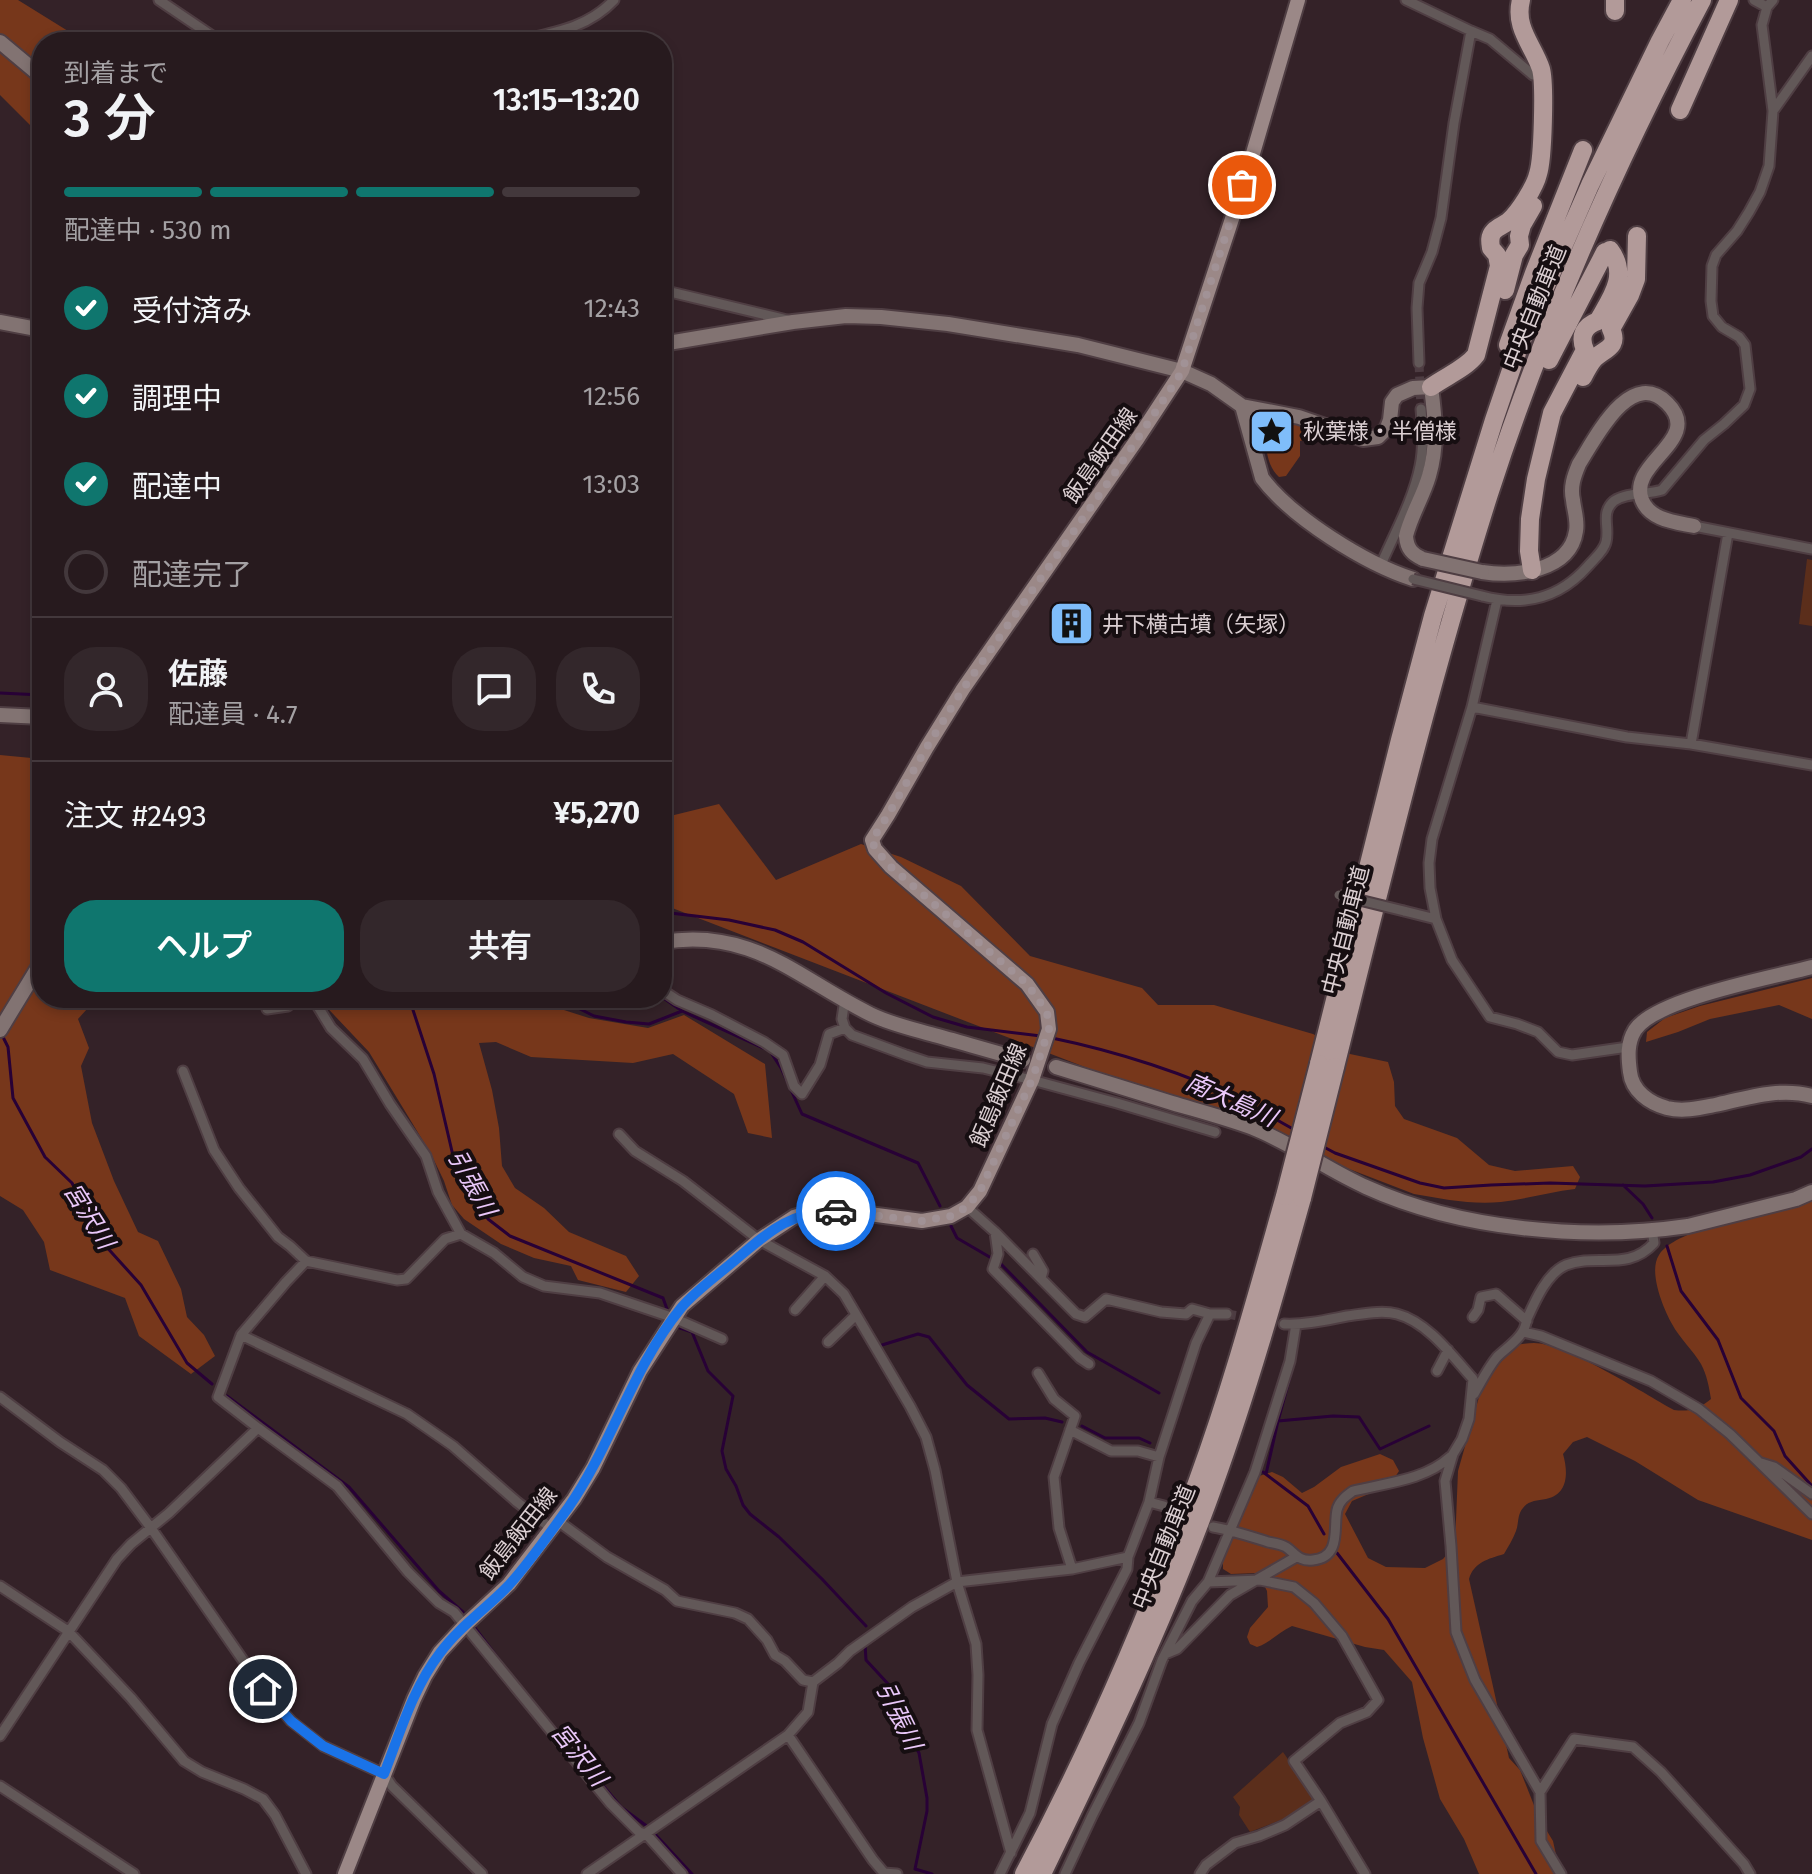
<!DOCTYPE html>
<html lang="ja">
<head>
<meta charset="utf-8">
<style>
  body { margin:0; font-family:"Fira Sans","Noto Sans JP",sans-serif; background:#33272b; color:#f1f3f6; height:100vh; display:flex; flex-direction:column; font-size:30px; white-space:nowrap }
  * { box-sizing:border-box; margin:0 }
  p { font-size:26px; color:#a4a1a4 }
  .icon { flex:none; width:44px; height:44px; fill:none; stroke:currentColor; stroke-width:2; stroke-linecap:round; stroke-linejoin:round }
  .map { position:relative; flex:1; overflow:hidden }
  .side { position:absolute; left:32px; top:32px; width:640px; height:976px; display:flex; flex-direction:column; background:#271a1e; border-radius:32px; box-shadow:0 4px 12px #0003,0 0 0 2px #43383c }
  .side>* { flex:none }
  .pin { position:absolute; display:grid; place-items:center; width:68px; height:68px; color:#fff; margin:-34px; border:4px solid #fff; border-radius:50%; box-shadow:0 2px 8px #0007 }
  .courier { position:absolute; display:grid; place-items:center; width:80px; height:80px; margin:-40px; border:6px solid #1a73e8; border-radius:50%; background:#fff; color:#222; box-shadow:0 2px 10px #0007 }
  .overview em { font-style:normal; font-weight:600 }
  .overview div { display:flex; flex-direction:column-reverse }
  .overview { display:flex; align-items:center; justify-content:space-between; height:136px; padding:0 32px }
  h1 { font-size:52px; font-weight:600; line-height:60px }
  .bar { display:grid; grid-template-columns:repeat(4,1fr); gap:12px 8px; align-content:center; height:96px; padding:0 32px }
  .bar i { height:10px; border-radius:6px; background:#43383c }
  .bar .on { background:#0f766e }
  .bar p { grid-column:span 4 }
  .line { display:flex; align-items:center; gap:20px; padding:0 32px; border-top:2px solid #43383c }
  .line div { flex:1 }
  .round { display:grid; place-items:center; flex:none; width:84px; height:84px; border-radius:32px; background:#33272b }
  ol { padding:0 32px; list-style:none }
  li { display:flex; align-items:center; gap:24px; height:88px }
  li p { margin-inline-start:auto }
  li .icon { padding:8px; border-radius:50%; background:#0f766e; color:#fff; stroke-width:4 }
  li:last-child { color:#a4a1a4 }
  li i { width:44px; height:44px; border:4px solid #43383c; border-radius:50% }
  .action { display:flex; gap:16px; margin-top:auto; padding:16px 32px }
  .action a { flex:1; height:92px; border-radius:32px; background:#0f766e; color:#fff; font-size:32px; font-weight:600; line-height:92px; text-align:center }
  .action a+a { background:#33272b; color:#f1f3f6 }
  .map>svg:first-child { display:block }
  .green { fill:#5b2e1b }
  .forest { fill:#77371b }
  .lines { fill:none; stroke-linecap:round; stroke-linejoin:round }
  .stream { stroke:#280136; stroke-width:3 }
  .street-tunnel { stroke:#4d3c42; stroke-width:9; stroke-dasharray:9 4.5; stroke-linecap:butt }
  .street-casing { stroke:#4f3e43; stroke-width:13 }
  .secondary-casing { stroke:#4f3e43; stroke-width:18 }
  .primary-casing { stroke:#4f3e43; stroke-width:18 }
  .highway-casing { stroke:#4f3e43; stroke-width:22 }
  .street { stroke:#625858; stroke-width:9 }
  .secondary { stroke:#827372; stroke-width:14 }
  .primary { stroke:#9b8887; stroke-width:14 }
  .highway { stroke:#b29a99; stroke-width:18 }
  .street-bridge-casing { stroke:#4f3e43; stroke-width:13; stroke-linecap:butt }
  .secondary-bridge-casing { stroke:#4f3e43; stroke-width:18; stroke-linecap:butt }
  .highway-bridge-casing { stroke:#4f3e43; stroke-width:22; stroke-linecap:butt }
  .street-bridge { stroke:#625858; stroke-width:9 }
  .secondary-bridge { stroke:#827372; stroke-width:14 }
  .highway-bridge { stroke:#b29a99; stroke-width:18 }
  .done { stroke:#a19296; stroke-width:8; stroke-dasharray:0 14.4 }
  .route { stroke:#1a73e8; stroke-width:10 }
  .labels { text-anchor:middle; stroke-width:8; stroke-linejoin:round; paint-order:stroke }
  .street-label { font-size:22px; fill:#dbcfd2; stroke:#160e11 }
  .poi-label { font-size:22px; fill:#dbcfd2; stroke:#160e11; text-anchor:start }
  .water-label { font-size:24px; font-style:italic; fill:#eac8fa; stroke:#160e11 }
</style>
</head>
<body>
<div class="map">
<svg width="1812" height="1874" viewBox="0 0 1812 1874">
  <rect width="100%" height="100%" fill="#342228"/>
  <path class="green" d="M1807,559L1812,560V626L1799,624Z
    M1283,1752L1315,1798L1286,1818L1250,1832L1239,1815L1240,1807L1233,1797Z"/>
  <path class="forest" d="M0,0H18L68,31L78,42H42V137L0,95Z
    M1281,423L1304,426L1333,434L1328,440L1308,439L1300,441V456L1286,476L1279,477C1267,466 1266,449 1265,433Z
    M0,755L42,759V998H97L78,1019L89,1048L81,1066L92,1123L114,1181L138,1232L158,1241L181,1289L187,1317L204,1335L215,1356L191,1374L139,1336L125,1298L50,1270L44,1242L23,1210L0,1196Z
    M719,804L776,880L861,844L901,857L961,886L1030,956L1142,988L1158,1005H1214L1313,1034L1350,1054L1388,1062L1394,1082L1395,1106L1404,1119L1457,1138L1489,1165L1515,1171L1573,1166L1580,1177L1575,1189C1550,1192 1526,1199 1501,1202C1472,1205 1443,1199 1414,1194L667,906L662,907V818Z
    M1812,978V1019L1779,1005L1710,1019L1678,1032L1646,1042L1647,1032L1665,1018L1700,1006Z
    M318,998H498L542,1003L589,1018L648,1028L684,1015L765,1064L772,1138L748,1133L734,1094L673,1054L633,1063L531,1057L496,1042L479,1043L492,1090L499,1128L502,1166L515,1188L544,1208L569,1232L626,1256L639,1276L626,1292L578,1280L571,1266L534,1258L501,1244L464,1219L452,1205L444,1181L431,1154L369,1052Z
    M1812,1197V1540L1698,1500L1635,1461L1587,1437L1573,1442L1563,1454C1568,1471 1569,1495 1546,1499C1537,1501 1529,1500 1523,1508C1517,1515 1519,1523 1516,1531C1513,1539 1508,1547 1504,1554C1488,1559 1474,1562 1469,1579L1509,1758L1520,1770L1539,1818L1553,1841L1557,1859L1558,1874H1479L1464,1839L1440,1799L1423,1738L1412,1682L1384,1650L1365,1647L1292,1626C1279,1632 1271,1642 1257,1647L1250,1644L1247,1637L1250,1628L1268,1607L1267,1591L1258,1573L1231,1574L1223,1569V1558L1259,1476L1272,1472L1283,1477L1302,1493L1314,1487L1341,1467L1380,1454L1393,1460L1399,1471L1390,1485L1352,1501L1345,1514L1368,1558L1386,1567L1425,1568L1443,1559L1455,1545L1458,1471L1479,1397L1495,1369L1515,1345C1521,1344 1528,1343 1534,1343C1566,1343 1643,1393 1674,1410C1689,1412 1699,1409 1711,1399C1709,1387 1707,1375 1701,1364C1693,1350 1680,1339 1672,1324C1663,1308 1648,1271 1659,1255C1676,1229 1743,1221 1772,1212C1786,1208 1799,1202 1812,1197Z"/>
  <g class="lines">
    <path class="stream" d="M0,693L42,695
      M662,912L729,920L775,930L803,942L886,993L933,1017L967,1027L1041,1036
      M662,997L682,1011L770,1051L781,1068L802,1114L918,1163L940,1206
      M417,998L413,1010L434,1074L454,1160L488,1219L510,1236L663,1298L667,1309
      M548,998L578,1008L594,1016L626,1022L649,1024L682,1011
      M2,1035L8,1047L13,1098L45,1157L72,1183L103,1243L141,1285L187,1363L212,1384
      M1052,1038C1115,1051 1189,1074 1246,1103C1263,1111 1278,1121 1295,1130
      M1322,1146L1335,1153L1420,1183L1444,1188L1491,1185L1550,1183L1645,1186L1713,1182L1750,1175L1801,1157L1812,1149
      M1623,1185L1643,1204L1652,1218
      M951,1226L957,1238L993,1259
      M1667,1246L1681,1291L1718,1340L1741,1398L1774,1431L1785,1456L1812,1486
      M999,1262L1087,1352L1159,1393
      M680,1328L692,1332L708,1371L733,1396L722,1451L726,1469L736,1486L743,1505L750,1514L779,1537L822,1579L866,1626
      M882,1345L918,1334L929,1337L967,1385L1009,1419L1045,1418L1062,1422
      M227,1396L349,1487L439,1591L463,1612
      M1278,1421L1333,1416L1359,1417L1380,1449L1429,1426
      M1082,1426L1105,1438H1139L1150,1443
      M1263,1472L1308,1506L1324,1534
      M1266,1474L1278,1421L1291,1373
      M1337,1553L1388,1619L1536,1874
      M475,1628L500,1661
      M865,1644L866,1660L890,1686L900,1718L919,1753L927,1798V1811L915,1869L932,1874
      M527,1695L621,1807L648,1827
      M654,1833L692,1874"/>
    <path class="street-tunnel" d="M1419,363L1421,409
      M1227,1314L1284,1324"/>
    <defs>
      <path id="street" d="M159,0L221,42
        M1406,0L1471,31L1490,39L1533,75
        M1754,0L1767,7
        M513,42C551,33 587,29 614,0
        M1773,111L1812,56
        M662,290L787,320
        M1419,363L1417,308L1419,283L1432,252L1441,218L1454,123L1471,31
        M1694,526L1812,549
        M1380,567C1394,534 1413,501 1420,466C1424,447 1423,428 1421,409
        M1482,596C1524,607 1559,599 1588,566C1594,559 1604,551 1606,542C1610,527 1600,513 1614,501C1627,492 1647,495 1662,490L1704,440L1724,424L1744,405L1750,389L1745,345L1739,337L1722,327L1713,316L1711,301L1712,266L1716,255L1737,231L1749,212L1760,192L1769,166L1773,111L1762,25L1767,7L1773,0
        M1497,600L1472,707L1432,839L1429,863L1430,888L1436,919L1452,960L1490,1017L1517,1024L1538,1032L1558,1052L1572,1055L1628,1047
        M1472,707L1627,737L1691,744L1812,765
        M1691,744L1728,533
        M1404,911L1436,919
        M662,990L677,1000L712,1015L764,1042L783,1055L794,1086L802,1094L820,1065L829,1034L845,1028
        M308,998L317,1005L331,1028L363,1059L390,1104L426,1156L438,1192L461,1234
        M845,999L842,1019L845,1028L852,1035L906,1055L927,1062L983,1068L1032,1080L1117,1103L1215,1132
        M267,1009L288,1006L296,998
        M183,1071L214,1150L239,1188L278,1237L290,1246L306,1261
        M619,1134L635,1151L683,1181L759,1240L825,1276L844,1294L910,1406L926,1437L935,1470L957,1582L976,1644L978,1675L977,1730L1011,1853
        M967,1207L995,1232L1076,1314L1085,1317L1106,1299L1161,1312L1186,1314L1192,1309L1210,1314
        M995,1232L998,1254L993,1269L1080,1358L1089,1364
        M1033,1254L1043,1271L1041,1278
        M795,1310L825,1276
        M1473,1317L1478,1310L1481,1297L1496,1294L1527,1321
        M1284,1324C1305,1325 1326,1320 1347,1316C1363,1314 1382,1310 1397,1314C1428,1322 1453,1357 1473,1379L1469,1419L1462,1439L1453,1454L1445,1481L1451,1546L1456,1632L1475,1680L1540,1792L1574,1739L1633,1747L1661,1772L1744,1864L1750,1874
        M1523,1332L1541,1336L1651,1381L1699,1409L1730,1434L1812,1514
        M241,1335L407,1414L453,1446L517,1502L552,1529
        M828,1342L856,1315
        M1437,1371L1448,1350
        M1038,1373L1054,1399L1075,1416L1054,1477L1059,1528L1072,1569
        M1474,1394C1481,1382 1488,1368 1497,1357C1505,1349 1518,1341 1523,1331C1525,1328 1526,1323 1527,1319C1535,1301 1547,1273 1566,1265C1596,1253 1628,1272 1654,1243L1652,1229
        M0,1397L60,1442L103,1470L121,1488L151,1528L263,1689L291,1721L323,1746L384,1774L392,1786L482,1874
        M258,1428L337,1486L408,1572L439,1603L454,1612L610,1803L639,1832L646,1834L682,1874
        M1070,1430L1111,1451H1138L1159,1457
        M1761,1463L1774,1467L1812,1494
        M1149,1502L1164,1506
        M558,1521L607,1557L665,1590L677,1601L735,1613L748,1619L767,1640L775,1655L785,1661L803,1680L813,1682
        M1213,1527C1232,1530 1249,1536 1268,1542C1273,1543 1281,1544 1286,1547C1295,1553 1299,1562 1313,1560C1342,1557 1333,1527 1337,1510C1339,1501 1346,1496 1353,1491C1386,1483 1425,1480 1450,1457
        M1208,1582L1260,1580L1294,1587L1314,1603L1342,1636L1378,1700L1367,1712L1340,1723L1294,1761L1321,1801L1365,1874
        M0,1586L68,1631L131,1698L184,1761L202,1772L244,1789L263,1799L275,1815L306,1874
        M1165,1654L1177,1649L1230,1595L1296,1557
        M788,1735L873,1860L884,1873L897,1874
        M0,1736L117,1559L131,1544L169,1513L258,1428L218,1397L241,1335L286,1282L306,1261L397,1280L406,1279L445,1239L461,1234L494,1253L523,1277L544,1286L600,1293L674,1318L722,1339
        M0,1786L134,1874
        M1540,1792L1541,1841L1561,1874
        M587,1874L788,1735L808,1712L813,1682L838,1663L850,1651L912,1607L957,1582L1072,1569L1128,1557
        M1000,1874L1030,1813L1052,1724L1079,1663L1127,1569L1128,1557L1149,1502L1159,1457L1196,1343L1210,1314H1227
        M1065,1874L1092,1816L1139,1723L1162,1660L1192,1601L1208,1582L1255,1472L1290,1361L1296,1324
        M1200,1874L1206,1865L1235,1843L1259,1836L1285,1825L1321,1801"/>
      <path id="secondary" d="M0,42L42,77
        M0,322L42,330
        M662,344L793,322L846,316L881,317L948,324L1078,345L1182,371L1211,384L1242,406L1299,417L1363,439L1378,437L1387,428L1390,420L1392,402L1397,395L1413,388L1431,387C1435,417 1438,446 1429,476C1423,497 1411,515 1406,536C1407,549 1412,554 1423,559
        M1242,406L1262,478C1292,518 1366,564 1413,579
        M1482,572C1514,577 1570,572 1576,531C1578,521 1574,510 1573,500C1570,487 1574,476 1579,464C1595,439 1630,367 1667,403C1705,440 1627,462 1642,500C1650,520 1675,522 1694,526
        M0,715L42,717
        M662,942C752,927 797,978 870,1014C890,1024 913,1029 934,1035C964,1043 993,1052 1023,1060
        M1812,967C1774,977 1655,999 1635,1030C1627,1043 1628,1057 1630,1072C1632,1091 1649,1103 1667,1108C1683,1112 1700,1108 1715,1105C1747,1098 1780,1087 1812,1096
        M0,1030L42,961
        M1056,1067C1094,1079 1133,1091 1172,1103C1199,1111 1226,1118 1253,1128C1293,1144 1328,1170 1366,1187C1460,1230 1586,1241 1688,1226L1796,1199L1812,1192"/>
      <path id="primary" d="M345,1874L414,1699L425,1676L440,1652L465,1625L509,1584L574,1499L593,1468L640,1371L682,1306L759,1240L794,1217L815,1211L839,1210L922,1221L951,1216L967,1207L980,1191L1032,1080L1049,1029L1047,1012L1027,984L891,867L875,849L872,840L888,815L927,747L963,689L1138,438L1182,371L1249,167L1298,0"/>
      <path id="highway" d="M1615,0V11
        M1680,110L1729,0
        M1505,290L1514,255L1520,245L1519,236L1522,225L1533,206
        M1508,345L1534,273L1583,150
        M1549,360L1605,252
        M1583,377C1586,371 1589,365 1594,359C1603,349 1620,348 1611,329L1630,295L1636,279L1637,236
        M1431,387C1446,376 1465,369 1476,355L1499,266L1497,255L1491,248C1490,242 1489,236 1494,231C1498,227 1504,225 1509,221C1519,212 1535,187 1538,174C1543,159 1545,84 1541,69C1533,45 1514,28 1521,0
        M1532,570L1529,551L1530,519L1536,479L1552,413L1585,350C1579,336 1584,326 1598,321C1611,298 1629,275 1610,250
        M1319,1064L1400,740L1433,616L1494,420L1519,347L1590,185L1660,41L1682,0
        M1335,1067C1383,875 1429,683 1489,494C1544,324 1618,158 1702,0
        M1024,1874C1091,1748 1149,1614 1198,1480C1232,1387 1258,1291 1285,1196
        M1042,1874C1104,1746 1166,1618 1214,1484C1248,1390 1275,1294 1302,1198"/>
    </defs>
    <use href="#street" class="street-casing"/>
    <use href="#secondary" class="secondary-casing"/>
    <use href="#primary" class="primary-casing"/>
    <use href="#highway" class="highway-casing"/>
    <use href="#street" class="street"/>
    <use href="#secondary" class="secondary"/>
    <use href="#primary" class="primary"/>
    <use href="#highway" class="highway"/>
    <defs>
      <path id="street-bridge" d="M1413,579L1482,596
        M1339,895L1404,911"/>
      <path id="secondary-bridge" d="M1423,559L1482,572"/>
      <path id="highway-bridge" d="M1285,1196L1319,1064
        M1302,1198L1335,1067"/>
    </defs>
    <use href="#street-bridge" class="street-bridge-casing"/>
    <use href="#secondary-bridge" class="secondary-bridge-casing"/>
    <use href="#highway-bridge" class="highway-bridge-casing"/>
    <use href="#street-bridge" class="street-bridge"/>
    <use href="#secondary-bridge" class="secondary-bridge"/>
    <use href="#highway-bridge" class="highway-bridge"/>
  </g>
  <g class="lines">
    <path class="done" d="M836,1211L922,1221L951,1216L967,1207L980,1191L1032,1080L1049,1029L1047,1012L1027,984L891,867L875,849L872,840L888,815L927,747L963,689L1114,474L1176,381L1182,371L1242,185"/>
    <path class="route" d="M263,1689L291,1721L323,1746L384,1774C400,1733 413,1688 440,1653C459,1627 486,1609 509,1585C530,1562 549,1534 568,1508C612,1445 632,1368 681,1308C696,1290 722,1272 740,1256C772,1229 792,1212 836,1211"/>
  </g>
  <defs>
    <symbol id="sight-square" viewBox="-11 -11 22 22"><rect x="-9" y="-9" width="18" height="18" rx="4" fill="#7fbdfa" stroke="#160e11"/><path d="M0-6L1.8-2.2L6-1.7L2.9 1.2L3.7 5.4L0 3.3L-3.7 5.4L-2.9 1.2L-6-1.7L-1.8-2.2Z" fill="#111"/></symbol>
    <symbol id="building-square" viewBox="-11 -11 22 22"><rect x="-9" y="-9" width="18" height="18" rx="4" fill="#7fbdfa" stroke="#160e11"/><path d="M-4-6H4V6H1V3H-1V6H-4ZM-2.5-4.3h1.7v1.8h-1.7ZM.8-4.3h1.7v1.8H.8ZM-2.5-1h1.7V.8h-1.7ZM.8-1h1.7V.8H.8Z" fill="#111"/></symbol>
  </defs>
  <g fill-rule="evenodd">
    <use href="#sight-square" x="1246" y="406" width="51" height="51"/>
    <use href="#building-square" x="1046" y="598" width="51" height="51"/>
  </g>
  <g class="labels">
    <g class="street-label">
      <text transform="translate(1534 307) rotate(-68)" y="8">中央自動車道</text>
      <text transform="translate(1100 455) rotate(-55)" y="8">飯島飯田線</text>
      <text transform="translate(1345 930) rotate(-76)" y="8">中央自動車道</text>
      <text transform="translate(998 1095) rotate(-67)" y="8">飯島飯田線</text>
      <text transform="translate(518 1533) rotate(-52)" y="8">飯島飯田線</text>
      <text transform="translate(1163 1547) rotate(-68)" y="8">中央自動車道</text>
    </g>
    <g class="poi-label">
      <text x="1303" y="439">秋葉様・半僧様</text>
      <text x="1102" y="632">井下横古墳（矢塚）</text>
    </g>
    <g class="water-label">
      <text transform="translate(1231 1100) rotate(24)" y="8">南大島川</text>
      <text transform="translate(472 1183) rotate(61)" y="8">引張川</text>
      <text transform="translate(89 1216) rotate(58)" y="8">宮沢川</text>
      <text transform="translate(899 1716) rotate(64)" y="8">引張川</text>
      <text transform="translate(579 1755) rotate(51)" y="8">宮沢川</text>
    </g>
  </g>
</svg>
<div class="pin" style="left:1242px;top:185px;background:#ea580c"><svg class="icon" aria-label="bag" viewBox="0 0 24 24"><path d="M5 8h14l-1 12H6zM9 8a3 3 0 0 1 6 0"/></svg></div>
<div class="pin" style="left:263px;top:1689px;background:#1f2937"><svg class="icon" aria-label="home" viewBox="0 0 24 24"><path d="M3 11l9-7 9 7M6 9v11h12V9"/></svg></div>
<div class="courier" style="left:836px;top:1211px"><svg class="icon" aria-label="car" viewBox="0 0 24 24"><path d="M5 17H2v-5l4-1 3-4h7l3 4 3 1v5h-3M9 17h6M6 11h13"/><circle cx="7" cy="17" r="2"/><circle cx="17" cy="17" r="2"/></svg></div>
<section class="side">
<div class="overview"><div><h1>3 分</h1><p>到着まで</p></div><em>13:15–13:20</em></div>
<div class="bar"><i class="on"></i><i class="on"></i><i class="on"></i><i></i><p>配達中 · 530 m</p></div>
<ol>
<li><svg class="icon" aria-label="check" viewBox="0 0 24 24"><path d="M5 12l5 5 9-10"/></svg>受付済み<p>12:43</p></li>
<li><svg class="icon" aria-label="check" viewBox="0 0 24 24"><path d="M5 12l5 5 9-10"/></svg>調理中<p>12:56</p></li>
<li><svg class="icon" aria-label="check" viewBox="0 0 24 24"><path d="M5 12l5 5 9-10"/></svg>配達中<p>13:03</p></li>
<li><i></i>配達完了</li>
</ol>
<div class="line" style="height:144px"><a class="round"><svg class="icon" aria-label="person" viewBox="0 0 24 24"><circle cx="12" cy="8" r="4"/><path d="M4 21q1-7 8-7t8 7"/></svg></a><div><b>佐藤</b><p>配達員 · 4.7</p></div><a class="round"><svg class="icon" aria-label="chat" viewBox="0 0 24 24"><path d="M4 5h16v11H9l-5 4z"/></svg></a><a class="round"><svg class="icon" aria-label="phone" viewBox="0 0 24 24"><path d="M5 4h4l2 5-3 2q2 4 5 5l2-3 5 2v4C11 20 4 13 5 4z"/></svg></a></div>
<div class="line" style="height:104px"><div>注文 #2493</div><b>¥5,270</b></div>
<div class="action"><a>ヘルプ</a><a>共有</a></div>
</section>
</div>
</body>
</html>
